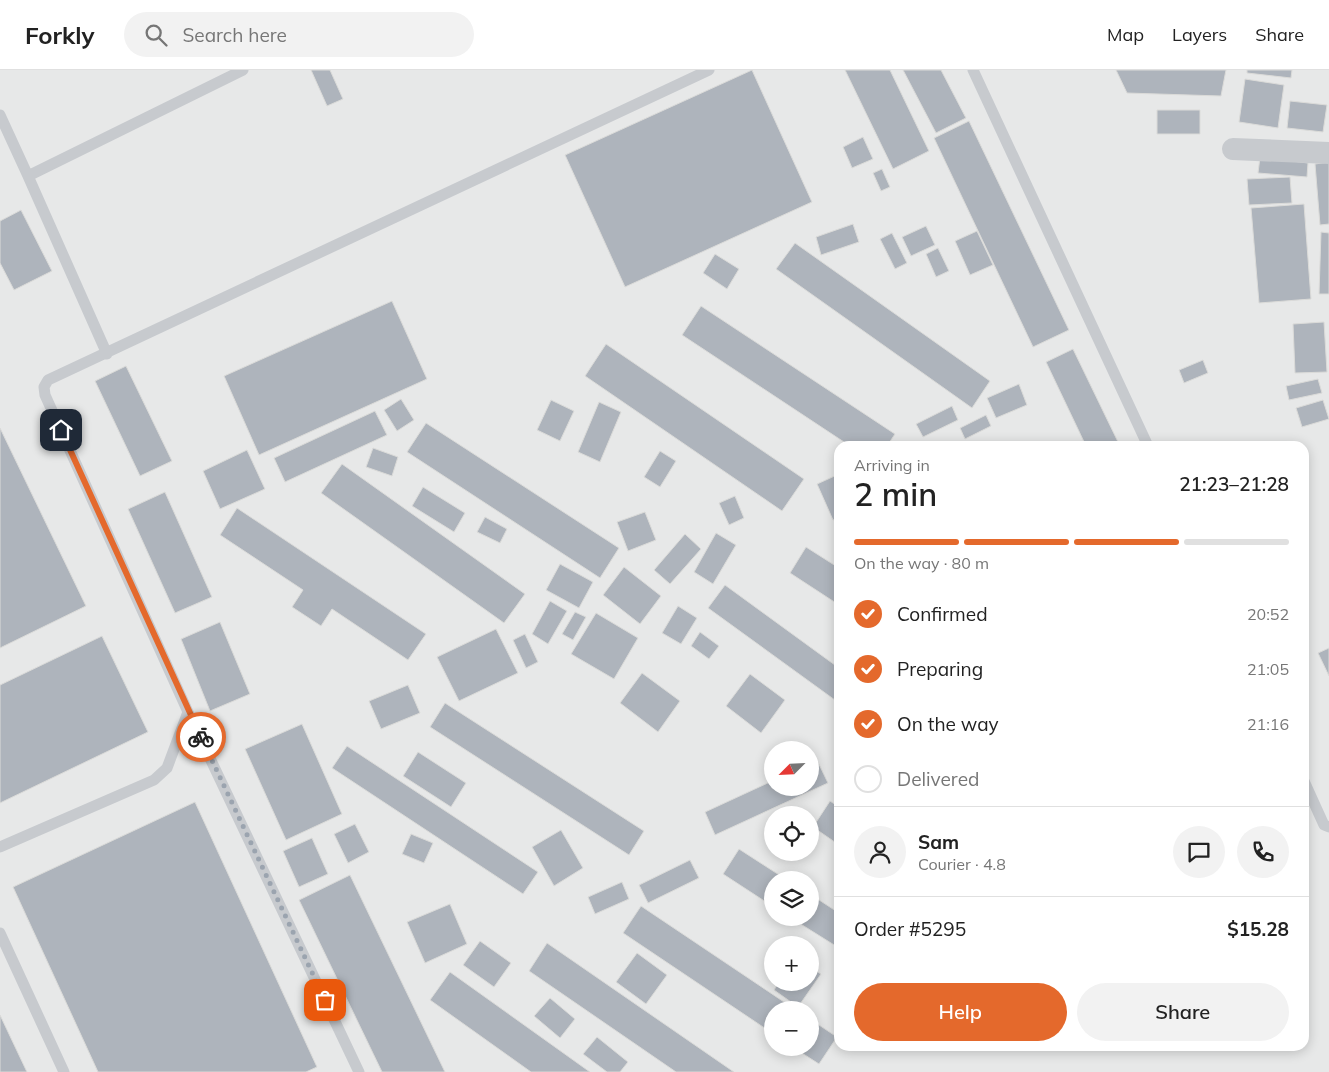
<!DOCTYPE html>
<html lang="en">
<head>
<meta charset="utf-8">
<style>
  body { margin:0; font-family:Mulish,sans-serif; background:#f2f2f2; color:#222; height:100vh; display:flex; flex-direction:column; font-size:19px; white-space:nowrap }
  * { box-sizing:border-box; margin:0 }
  p { font-size:16px; color:#767676 }
  .icon { flex:none; width:28px; height:28px; fill:none; stroke:currentColor; stroke-width:2; stroke-linecap:round; stroke-linejoin:round }
  .map { position:relative; flex:1; overflow:hidden }
  .details { position:absolute; left:834px; top:371px; width:475px; height:610px; display:flex; flex-direction:column; background:#fff; border-radius:15px; box-shadow:0 2px 12px #0003 }
  .details>* { flex:none }
  .needle { width:32px; rotate:246deg }
  .tools { position:absolute; left:764px; top:671px; display:grid; gap:10px }
  .tools a { display:grid; place-items:center; width:55px; height:55px; border-radius:50%; background:#fff; box-shadow:0 2px 12px #0003; font-size:25px }
  .pin { position:absolute; display:grid; place-items:center; width:42px; height:42px; color:#fff; margin:-21px; border-radius:10px; box-shadow:0 2px 8px #0006 }
  .courier { position:absolute; display:grid; place-items:center; width:50px; height:50px; margin:-25px; border:4px solid #e4692c; border-radius:50%; background:#fff; color:#222; box-shadow:0 1px 6px #0007 }
  .head em { font-style:normal; font-weight:600 }
  .head div { display:flex; flex-direction:column-reverse }
  .head { display:flex; align-items:center; justify-content:space-between; height:85px; padding:0 20px }
  h1 { font-size:32px; font-weight:600; line-height:38px }
  .bar { display:grid; grid-template-columns:repeat(4,1fr); gap:8px 5px; align-content:center; height:60px; padding:0 20px }
  .bar i { height:6px; border-radius:4px; background:#e0e0e0 }
  .bar .on { background:#e4692c }
  .bar p { grid-column:span 4 }
  .line { display:flex; align-items:center; gap:12px; padding:0 20px; border-top:1px solid #e0e0e0 }
  .line div { flex:1 }
  .round { display:grid; place-items:center; flex:none; width:52px; height:52px; border-radius:26px; background:#f2f2f2 }
  ol { padding:0 20px; list-style:none }
  li { display:flex; align-items:center; gap:15px; height:55px }
  li p { margin-inline-start:auto }
  li .icon { padding:5px; border-radius:50%; background:#e4692c; color:#fff; stroke-width:4 }
  li:last-child { color:#767676 }
  li i { width:28px; height:28px; border:2px solid #e0e0e0; border-radius:50% }
  .button { display:flex; gap:10px; margin-top:auto; padding:10px 20px }
  .button a { flex:1; height:58px; border-radius:30px; background:#e4692c; color:#fff; font-size:20px; font-weight:600; line-height:58px; text-align:center }
  .button a+a { background:#f2f2f2; color:#222 }
  header { display:flex; align-items:center; gap:30px; box-sizing:border-box; height:70px; padding:0 25px; background:#fff; border-bottom:1px solid #e0e0e0 }
  header strong { font-size:24px }
  nav { display:flex; gap:28px; margin-inline-start:auto; font-size:18px }
  .search { width:350px; height:45px; background:#f2f2f2; display:flex; align-items:center; gap:12px; box-sizing:border-box; padding:0 18px; border-radius:28px; color:#767676; font-size:19px }
  .map>svg:first-child { display:block }
  .built { fill:#e7e8e8; fill-rule:evenodd }
  .building { fill:#aeb4bc; stroke:#dbdbd9 }
  .lines { fill:none; stroke-linecap:round; stroke-linejoin:round }
  .lane { stroke:#c7cace; stroke-width:11 }
  .street { stroke:#c7cace; stroke-width:22 }
  .done { stroke:#9ba4af; stroke-width:5; stroke-dasharray:0 9 }
  .route { stroke:#e4692c; stroke-width:6 }
</style>
</head>
<body>
<header>
<strong>Forkly</strong>
<div class="search"><svg class="icon" aria-label="search" viewBox="0 0 24 24"><circle cx="10" cy="10" r="6"/><path d="M15 15l6 6"/></svg>Search here</div>
<nav><a>Map</a><a>Layers</a><a>Share</a></nav>
</header>
<div class="map">
<svg width="1329" height="1002" viewBox="0 0 1329 1002">
  <rect width="100%" height="100%" fill="#f9f9f7"/>
  <path class="built" d="M0,0H1329V1002H0ZM839,376H1304V976H839ZM772,680H810V718H772ZM772,745H810V782H772ZM772,810H810V848H772ZM772,875H810V912H772ZM772,940H810V978H772Z"/>
  <path class="building" d="M311,0H330L343,29L327,36Z
    M752,0L812,132L625,217L565,85Z
    M845,0H890L929,81L893,99Z
    M903,0H941L966,48L936,63Z
    M1116,0H1226L1221,26L1127,23Z
    M1247,0H1292L1291,8L1247,3Z
    M1245,9L1284,15L1278,58L1239,52Z
    M1290,31L1327,35L1323,62L1287,58Z
    M1157,40H1200V64H1157Z
    M969,51L1069,260L1033,277L934,68Z
    M863,67L873,89L852,98L843,77Z
    M1260,87L1308,93L1307,107L1258,103Z
    M1329,92V154L1320,155L1315,94Z
    M882,99L890,117L881,121L873,103Z
    M1290,107L1292,133L1249,135L1247,109Z
    M1304,134L1311,229L1259,233L1251,138Z
    M21,140L52,201L14,220L0,193V151Z
    M853,154L859,172L821,185L816,167Z
    M926,156L935,175L911,186L902,167Z
    M977,161L993,195L970,205L955,171Z
    M1321,162L1329,163V224H1319Z
    M892,163L907,193L895,199L880,169Z
    M795,173L990,311L972,338L776,199Z
    M938,178L949,201L936,207L926,184Z
    M715,184L739,199L727,219L703,203Z
    M392,231L427,309L259,385L224,306Z
    M701,236L895,364L887,376H850L682,265Z
    M1324,252L1327,302L1295,303L1293,254Z
    M606,274L804,409L782,441L585,306Z
    M1073,279L1120,376H1086L1046,292Z
    M1203,290L1208,303L1184,313L1179,300Z
    M126,296L172,391L140,406L95,311Z
    M1318,309L1322,323L1289,330L1286,316Z
    M1019,314L1027,335L996,348L987,328Z
    M401,329L414,350L397,361L384,340Z
    M551,330L574,341L560,371L537,360Z
    M1323,330L1329,349L1302,357L1296,338Z
    M599,332L621,342L600,392L578,382Z
    M952,336L958,350L923,367L916,354Z
    M375,341L387,365L285,412L274,388Z
    M986,345L991,356L965,369L960,358Z
    M426,353L619,478L600,508L407,382Z
    M0,358L86,536L0,578Z
    M373,378L398,387L392,406L366,397Z
    M247,380L265,419L220,439L203,401Z
    M660,381L676,391L660,417L644,407Z
    M342,394L525,524L504,553L321,423Z
    M839,404V448L833,450L817,414Z
    M423,417L465,443L454,462L412,436Z
    M165,422L212,527L175,543L128,439Z
    M735,426L744,448L729,455L719,433Z
    M237,438L426,564L408,590L332,539L321,556L292,537L303,520L220,465Z
    M645,442L656,470L628,481L617,452Z
    M485,447L507,459L500,473L477,462Z
    M716,463L736,475L713,514L694,502Z
    M685,464L701,479L670,514L654,500Z
    M806,477L839,498V535L790,503Z
    M560,494L593,512L579,538L546,520Z
    M624,497L661,526L640,554L603,525Z
    M725,515L839,598V633L708,538Z
    M550,531L567,541L548,574L532,564Z
    M678,536L697,548L681,574L662,563Z
    M575,542L586,547L573,570L562,564Z
    M596,543L638,568L614,609L571,584Z
    M220,552L250,624L210,641L181,569Z
    M496,559L518,603L459,631L437,587Z
    M700,562L719,576L709,589L691,576Z
    M525,564L538,592L526,598L513,570Z
    M102,566L148,662L0,733V615Z
    M1329,578V606L1318,583Z
    M642,603L680,631L658,662L620,633Z
    M750,604L785,630L761,663L726,636Z
    M408,615L420,643L381,659L369,631Z
    M445,633L644,761L629,785L430,657Z
    M302,654L342,744L286,770L245,679Z
    M347,676L538,802L523,824L332,698Z
    M418,682L466,713L451,737L403,706Z
    M817,690L828,713L715,765L705,742L772,711V718H810V693Z
    M830,731L839,737V775L813,757Z
    M195,732L317,997L306,1002H98L13,817Z
    M355,754L369,782L348,793L334,764Z
    M561,760L583,798L554,816L532,777Z
    M411,764L433,773L424,793L402,784Z
    M312,768L328,804L299,817L283,781Z
    M739,779L787,810H772V836L723,804Z
    M690,790L699,808L648,833L639,815Z
    M350,805L445,1002H382L299,830Z
    M622,812L629,829L595,844L588,827Z
    M810,824L839,843V878L791,848H810Z
    M450,834L467,874L425,893L407,852Z
    M641,836L796,940H772V963L623,863Z
    M480,871L511,893L494,917L463,895Z
    M547,873L734,1002H676L529,901Z
    M637,883L667,905L646,934L616,912Z
    M810,897L821,904L798,937L774,920L779,912H810Z
    M450,902L590,1002H531L430,930Z
    M550,928L575,949L560,968L534,946Z
    M0,945L27,1002H0Z
    M810,949L837,967L819,994L794,978H810Z
    M597,967L628,992L620,1002H607L583,984Z"/>
  <g class="lines">
    <path class="lane" d="M973,0L1148,376
      M0,45L28,106
      M107,284L28,106L243,0
      M1304,711L1324,755L1329,757
      M0,777L154,710L167,698L188,642
      M0,863L64,1002
      M359,1002L188,642L45,325L44,317L48,310L709,0"/>
    <path class="street" d="M1233,79L1329,83"/>
  </g>
  <g class="lines">
    <path class="done" d="M201,667L325,930"/>
    <path class="route" d="M61,360L201,667"/>
  </g>
</svg>
<div class="tools">
<a><svg class="needle" viewBox="-14 -14 28 28"><path d="M0-13l5 13h-10z" fill="#e53935"/><path d="M0 13l5-13h-10z" fill="#767676"/></svg></a>
<a><svg class="icon" aria-label="locate" viewBox="0 0 24 24"><circle cx="12" cy="12" r="6"/><path d="M12 2v4M12 18v4M2 12h4M18 12h4"/></svg></a>
<a><svg class="icon" aria-label="layers" viewBox="0 0 24 24"><path d="M12 4l9 5-9 5-9-5zM3 14l9 5 9-5"/></svg></a>
<a>+</a>
<a>−</a>
</div>
<div class="pin" style="left:325px;top:930px;background:#ea580c"><svg class="icon" aria-label="bag" viewBox="0 0 24 24"><path d="M5 8h14l-1 12H6zM9 8a3 3 0 0 1 6 0"/></svg></div>
<div class="pin" style="left:61px;top:360px;background:#1f2937"><svg class="icon" aria-label="home" viewBox="0 0 24 24"><path d="M3 11l9-7 9 7M6 9v11h12V9"/></svg></div>
<div class="courier" style="left:201px;top:667px"><svg class="icon" aria-label="bike" viewBox="0 0 24 24"><circle cx="6" cy="16" r="4"/><circle cx="18" cy="16" r="4"/><path d="M6 16l4-8h5l3 8M10 8l3 8H6M13 5h3"/></svg></div>
<section class="details">
<div class="head"><div><h1>2 min</h1><p>Arriving in</p></div><em>21:23–21:28</em></div>
<div class="bar"><i class="on"></i><i class="on"></i><i class="on"></i><i></i><p>On the way · 80 m</p></div>
<ol>
<li><svg class="icon" aria-label="check" viewBox="0 0 24 24"><path d="M5 12l5 5 9-10"/></svg>Confirmed<p>20:52</p></li>
<li><svg class="icon" aria-label="check" viewBox="0 0 24 24"><path d="M5 12l5 5 9-10"/></svg>Preparing<p>21:05</p></li>
<li><svg class="icon" aria-label="check" viewBox="0 0 24 24"><path d="M5 12l5 5 9-10"/></svg>On the way<p>21:16</p></li>
<li><i></i>Delivered</li>
</ol>
<div class="line" style="height:90px"><a class="round"><svg class="icon" aria-label="person" viewBox="0 0 24 24"><circle cx="12" cy="8" r="4"/><path d="M4 21q1-7 8-7t8 7"/></svg></a><div><b>Sam</b><p>Courier · 4.8</p></div><a class="round"><svg class="icon" aria-label="chat" viewBox="0 0 24 24"><path d="M4 5h16v11H9l-5 4z"/></svg></a><a class="round"><svg class="icon" aria-label="phone" viewBox="0 0 24 24"><path d="M5 4h4l2 5-3 2q2 4 5 5l2-3 5 2v4C11 20 4 13 5 4z"/></svg></a></div>
<div class="line" style="height:65px"><div>Order #5295</div><b>$15.28</b></div>
<div class="button"><a>Help</a><a>Share</a></div>
</section>
</div>
</body>
</html>
